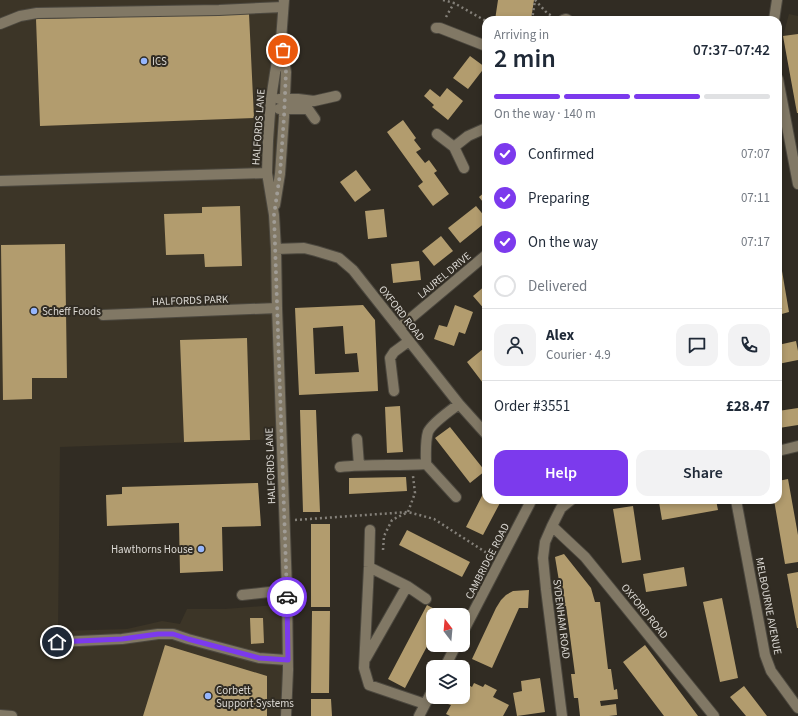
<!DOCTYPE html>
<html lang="en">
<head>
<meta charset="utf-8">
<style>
  body { margin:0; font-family:"Source Sans 3",sans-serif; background:#f2f2f3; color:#1f2937; height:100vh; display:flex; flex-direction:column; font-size:15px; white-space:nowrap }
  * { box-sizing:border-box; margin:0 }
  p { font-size:13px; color:#747a83 }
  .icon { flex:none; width:22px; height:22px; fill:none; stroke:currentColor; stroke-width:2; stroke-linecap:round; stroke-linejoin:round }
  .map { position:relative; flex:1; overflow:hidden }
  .details { position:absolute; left:482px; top:16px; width:300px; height:488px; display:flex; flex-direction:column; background:#fff; border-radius:12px; box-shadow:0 2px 6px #0003 }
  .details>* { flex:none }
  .needle { width:26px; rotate:344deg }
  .buttons { position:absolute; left:426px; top:608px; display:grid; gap:8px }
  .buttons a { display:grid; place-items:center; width:44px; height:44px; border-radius:8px; background:#fff; box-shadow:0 2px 6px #0003; font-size:20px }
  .pin { position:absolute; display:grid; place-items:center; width:34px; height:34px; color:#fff; margin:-17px; border:2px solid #fff; border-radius:50%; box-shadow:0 1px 4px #0007 }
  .courier { position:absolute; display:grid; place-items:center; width:40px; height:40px; margin:-20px; border:3px solid #7c3aed; border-radius:50%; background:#fff; color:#222; box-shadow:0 1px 5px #0007 }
  .head em { font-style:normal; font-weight:600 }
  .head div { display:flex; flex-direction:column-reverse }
  .head { display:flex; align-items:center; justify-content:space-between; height:68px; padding:0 12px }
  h1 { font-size:26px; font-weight:600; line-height:30px }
  .bar { display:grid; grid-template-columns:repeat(4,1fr); gap:6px 4px; align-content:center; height:48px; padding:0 12px }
  .bar i { height:5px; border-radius:3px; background:#e0e1e3 }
  .bar .current { background:#7c3aed }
  .bar p { grid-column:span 4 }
  .line { display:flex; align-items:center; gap:10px; padding:0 12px; border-top:1px solid #e0e1e3 }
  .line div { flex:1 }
  .round { display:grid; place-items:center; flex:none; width:42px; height:42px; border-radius:12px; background:#f2f2f3 }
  ol { padding:0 12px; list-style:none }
  li { display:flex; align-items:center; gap:12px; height:44px }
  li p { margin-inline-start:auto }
  li .icon { padding:4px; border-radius:50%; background:#7c3aed; color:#fff; stroke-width:4 }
  li:last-child { color:#747a83 }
  li i { width:22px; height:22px; border:2px solid #e0e1e3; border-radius:50% }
  .action { display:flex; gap:8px; margin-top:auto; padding:8px 12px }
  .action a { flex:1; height:46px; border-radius:12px; background:#7c3aed; color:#fff; font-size:16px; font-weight:600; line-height:46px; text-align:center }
  .action a+a { background:#f2f2f3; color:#1f2937 }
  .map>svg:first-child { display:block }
  .built { fill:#3c3527 }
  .building { fill:#b29c6e; fill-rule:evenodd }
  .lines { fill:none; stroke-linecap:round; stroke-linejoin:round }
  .minor-casing { stroke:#4c483f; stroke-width:12 }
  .path { stroke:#848079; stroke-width:2.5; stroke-dasharray:2 3; stroke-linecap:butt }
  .minor { stroke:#817865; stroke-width:10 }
  .done { stroke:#a09c95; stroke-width:4; stroke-dasharray:0 7.2 }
  .route { stroke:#7c3aed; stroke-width:5 }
  .poi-dot { fill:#96b6fd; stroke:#312c23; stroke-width:1.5 }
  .labels { text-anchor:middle; stroke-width:4; stroke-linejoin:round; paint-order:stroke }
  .poi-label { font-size:11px; fill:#dbd8d3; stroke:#312c23; text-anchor:start }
  .street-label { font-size:11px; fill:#dbd8d3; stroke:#312c23 }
</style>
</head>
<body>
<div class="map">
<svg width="798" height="716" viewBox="0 0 798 716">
  <rect width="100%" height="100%" fill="#312c23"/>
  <path class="built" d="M0,0H284L274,186L281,439L60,447L58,631L127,629L162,621L180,624L187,609H225L287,604L286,716H0Z
    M789,14L798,16V117L783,36Z"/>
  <path class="building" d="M498,0H534L531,20H495Z
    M249,14L254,118L40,126L36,19Z
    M798,34V113H797L783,36Z
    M470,56L485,67L468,89L453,78Z
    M447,88L463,101L448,120L432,107L434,105L424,96L430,89L440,97Z
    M403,120L416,138L414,140L421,149L416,152L425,163L429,160L437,171L434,173L449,194L433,206L418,186L423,182L387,132Z
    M356,170L371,190L355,202L340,182Z
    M486,191V206L479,197Z
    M240,206L242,266L205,267L204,254L166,255L164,214L202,213V207Z
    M476,206L486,218V222L460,243L448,228Z
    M384,209L387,237L368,239L365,211Z
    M441,236L453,251L434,266L422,251Z
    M65,244L67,378H32V399L3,400L1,245Z
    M419,261L421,280L393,283L391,264Z
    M782,271L789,312L778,315V272Z
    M486,285V311L473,296Z
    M363,305L375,320L378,391L299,395L295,308ZM343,326L345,354L357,353L359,372L315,374L313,328Z
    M455,305L473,312L465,334L459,332L454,346L434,339L439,325L447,327Z
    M247,338L250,440L184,442L180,340Z
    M796,341L798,351V360L778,364V345Z
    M483,349L486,353V387L467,362Z
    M400,406L403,452L387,453L385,407Z
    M798,408V425L779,428L778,411Z
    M300,410H316L320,512H303Z
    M450,427L485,471L470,483L435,438Z
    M406,477L407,491L349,494V478Z
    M788,479L798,535V562L785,564L774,500H778V481Z
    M258,483L261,526L222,527L223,571L180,573L179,523L107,526L106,495L122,494V487Z
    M484,492L486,493V500H500L501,501L483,535L466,527Z
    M669,500H716L718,510L662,520L659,502Z
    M633,506L641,560L622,563L613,509Z
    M311,524H330V607H311Z
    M407,530L470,562L462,577L399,545Z
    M564,554L591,588L595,602H600L608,669H611L614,690L617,689L618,699L600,701L601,706L616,704L617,715L609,716H580L578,698H574L571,674H575L566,606L563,605L555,557Z
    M684,567L687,586L646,592L643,574Z
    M798,572V628H797L787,574Z
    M529,590L528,608H519L492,668L472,659L496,608L501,600L506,595L513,591Z
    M722,598L738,678L720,682L703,602Z
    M427,605L444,614L443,615H433V635L405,688L388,679Z
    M312,611H330L329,693H311Z
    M250,618H263L264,643L251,644Z
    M165,645L267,676V716H143Z
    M645,645L698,716H664L623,662Z
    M540,678L545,712L517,716L513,693L522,691L521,681Z
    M463,682L472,687L474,683L483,687L485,684L497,690L493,697L509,705L503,716H450L446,714L451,705L445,703L448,697H463Z
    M744,686L767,716H746L730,697Z
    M311,699H331L332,716H311Z"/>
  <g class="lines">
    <defs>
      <path id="minor" d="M284,0L281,40L275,73L271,99L268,141L267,173L274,215L276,249L277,308L287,590L288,670L286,716
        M563,20L566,19L568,20
        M774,20L777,0
        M0,24L20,16L37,13L219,10L283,7
        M436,28H440L486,46
        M778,79L798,184
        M279,99H298L314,101L336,96
        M279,109H308L315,119
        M437,134L454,147L464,168
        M454,147L468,136L486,128
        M0,181L267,173
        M275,205L280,174L284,117L286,72L282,48
        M276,249L304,248L316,251L339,258L353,270L459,404L486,434
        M103,315L277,308
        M399,328L486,255
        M394,391L390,358L394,352L409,341
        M357,439L359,465
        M778,451L798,446
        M340,467C368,464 397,466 426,464
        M456,497L426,464C426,454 425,442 428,432C432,423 451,410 459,404
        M736,500L765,655L771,671L798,708
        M552,526L585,557L714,716
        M370,530L369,567L364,668L369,685L425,704
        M369,567L407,586L426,599
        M242,595L287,590
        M463,632L530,503V500
        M57,642L122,639L158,634H173L188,639L259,658L287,660
        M366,658L407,586
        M445,667L456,645
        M0,715L12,716
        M419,716L433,689
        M562,716L546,589L543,558L545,542L552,526L561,508L571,500"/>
    </defs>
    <use href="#minor" class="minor-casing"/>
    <path class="path" d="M443,0L454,3L486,21
      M535,0L547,13L552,16
      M446,17L454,3
      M532,20L535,0
      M295,520L408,512L434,519L490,555
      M383,550L384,536L392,520L408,512L415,493L413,476"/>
    <use href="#minor" class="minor"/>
  </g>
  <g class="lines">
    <path class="done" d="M283,50L286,72L284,117L280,174L274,215L287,597"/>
    <path class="route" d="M57,642L122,639L158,634H173L188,639L259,658L288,660L287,597"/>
  </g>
  <g class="poi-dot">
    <circle cx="144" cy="61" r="4"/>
    <circle cx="34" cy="311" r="4"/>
    <circle cx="201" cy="549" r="4"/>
    <circle cx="208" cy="696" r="4"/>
  </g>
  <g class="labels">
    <g class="poi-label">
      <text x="152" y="65">ICS</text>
      <text x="42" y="315">Scheff Foods</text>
      <text x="193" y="553" text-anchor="end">Hawthorns House</text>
      <text x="216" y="694">Corbett<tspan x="216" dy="13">Support Systems</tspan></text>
    </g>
    <g class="street-label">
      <text transform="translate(258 127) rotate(-86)" y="4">HALFORDS LANE</text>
      <text transform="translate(444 275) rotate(-40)" y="4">LAUREL DRIVE</text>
      <text transform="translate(190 300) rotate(-2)" y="4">HALFORDS PARK</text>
      <text transform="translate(402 313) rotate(52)" y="4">OXFORD ROAD</text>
      <text transform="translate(270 466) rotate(-92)" y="4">HALFORDS LANE</text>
      <text transform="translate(487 561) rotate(-63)" y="4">CAMBRIDGE ROAD</text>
      <text transform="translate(769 606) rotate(79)" y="4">MELBOURNE AVENUE</text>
      <text transform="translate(645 611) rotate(51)" y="4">OXFORD ROAD</text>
      <text transform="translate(562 619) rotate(83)" y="4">SYDENHAM ROAD</text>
    </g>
  </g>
</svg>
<div class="buttons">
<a><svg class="needle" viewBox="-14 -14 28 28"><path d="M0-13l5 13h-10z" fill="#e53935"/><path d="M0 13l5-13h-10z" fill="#747a83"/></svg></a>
<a><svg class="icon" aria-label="layers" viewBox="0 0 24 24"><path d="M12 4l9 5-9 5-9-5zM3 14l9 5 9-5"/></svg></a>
</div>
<div class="pin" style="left:283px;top:50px;background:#ea580c"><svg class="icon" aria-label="bag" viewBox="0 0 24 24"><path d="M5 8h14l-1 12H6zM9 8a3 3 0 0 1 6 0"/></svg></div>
<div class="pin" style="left:57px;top:642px;background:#1f2937"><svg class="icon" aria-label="home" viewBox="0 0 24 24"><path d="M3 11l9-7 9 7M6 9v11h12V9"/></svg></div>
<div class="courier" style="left:287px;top:597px"><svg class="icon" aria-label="car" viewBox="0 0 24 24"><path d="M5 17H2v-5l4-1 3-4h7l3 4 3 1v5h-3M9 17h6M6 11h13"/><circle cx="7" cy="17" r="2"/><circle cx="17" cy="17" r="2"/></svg></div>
<section class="details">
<div class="head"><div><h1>2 min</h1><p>Arriving in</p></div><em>07:37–07:42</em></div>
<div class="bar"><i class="current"></i><i class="current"></i><i class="current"></i><i></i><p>On the way · 140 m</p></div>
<ol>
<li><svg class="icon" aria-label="check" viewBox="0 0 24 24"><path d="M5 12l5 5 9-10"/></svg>Confirmed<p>07:07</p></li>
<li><svg class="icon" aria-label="check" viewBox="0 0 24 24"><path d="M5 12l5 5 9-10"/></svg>Preparing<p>07:11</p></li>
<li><svg class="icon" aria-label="check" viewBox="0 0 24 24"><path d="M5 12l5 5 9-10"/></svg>On the way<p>07:17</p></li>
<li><i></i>Delivered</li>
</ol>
<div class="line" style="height:72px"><a class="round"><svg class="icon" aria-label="person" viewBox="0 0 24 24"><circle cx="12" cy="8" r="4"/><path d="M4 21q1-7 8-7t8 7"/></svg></a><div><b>Alex</b><p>Courier · 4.9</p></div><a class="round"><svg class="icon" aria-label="chat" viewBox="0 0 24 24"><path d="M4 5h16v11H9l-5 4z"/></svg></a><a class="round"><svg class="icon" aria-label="phone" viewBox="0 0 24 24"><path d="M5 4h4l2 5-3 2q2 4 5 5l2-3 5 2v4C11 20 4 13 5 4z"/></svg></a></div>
<div class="line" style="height:52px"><div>Order #3551</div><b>£28.47</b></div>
<div class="action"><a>Help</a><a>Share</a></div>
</section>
</div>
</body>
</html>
